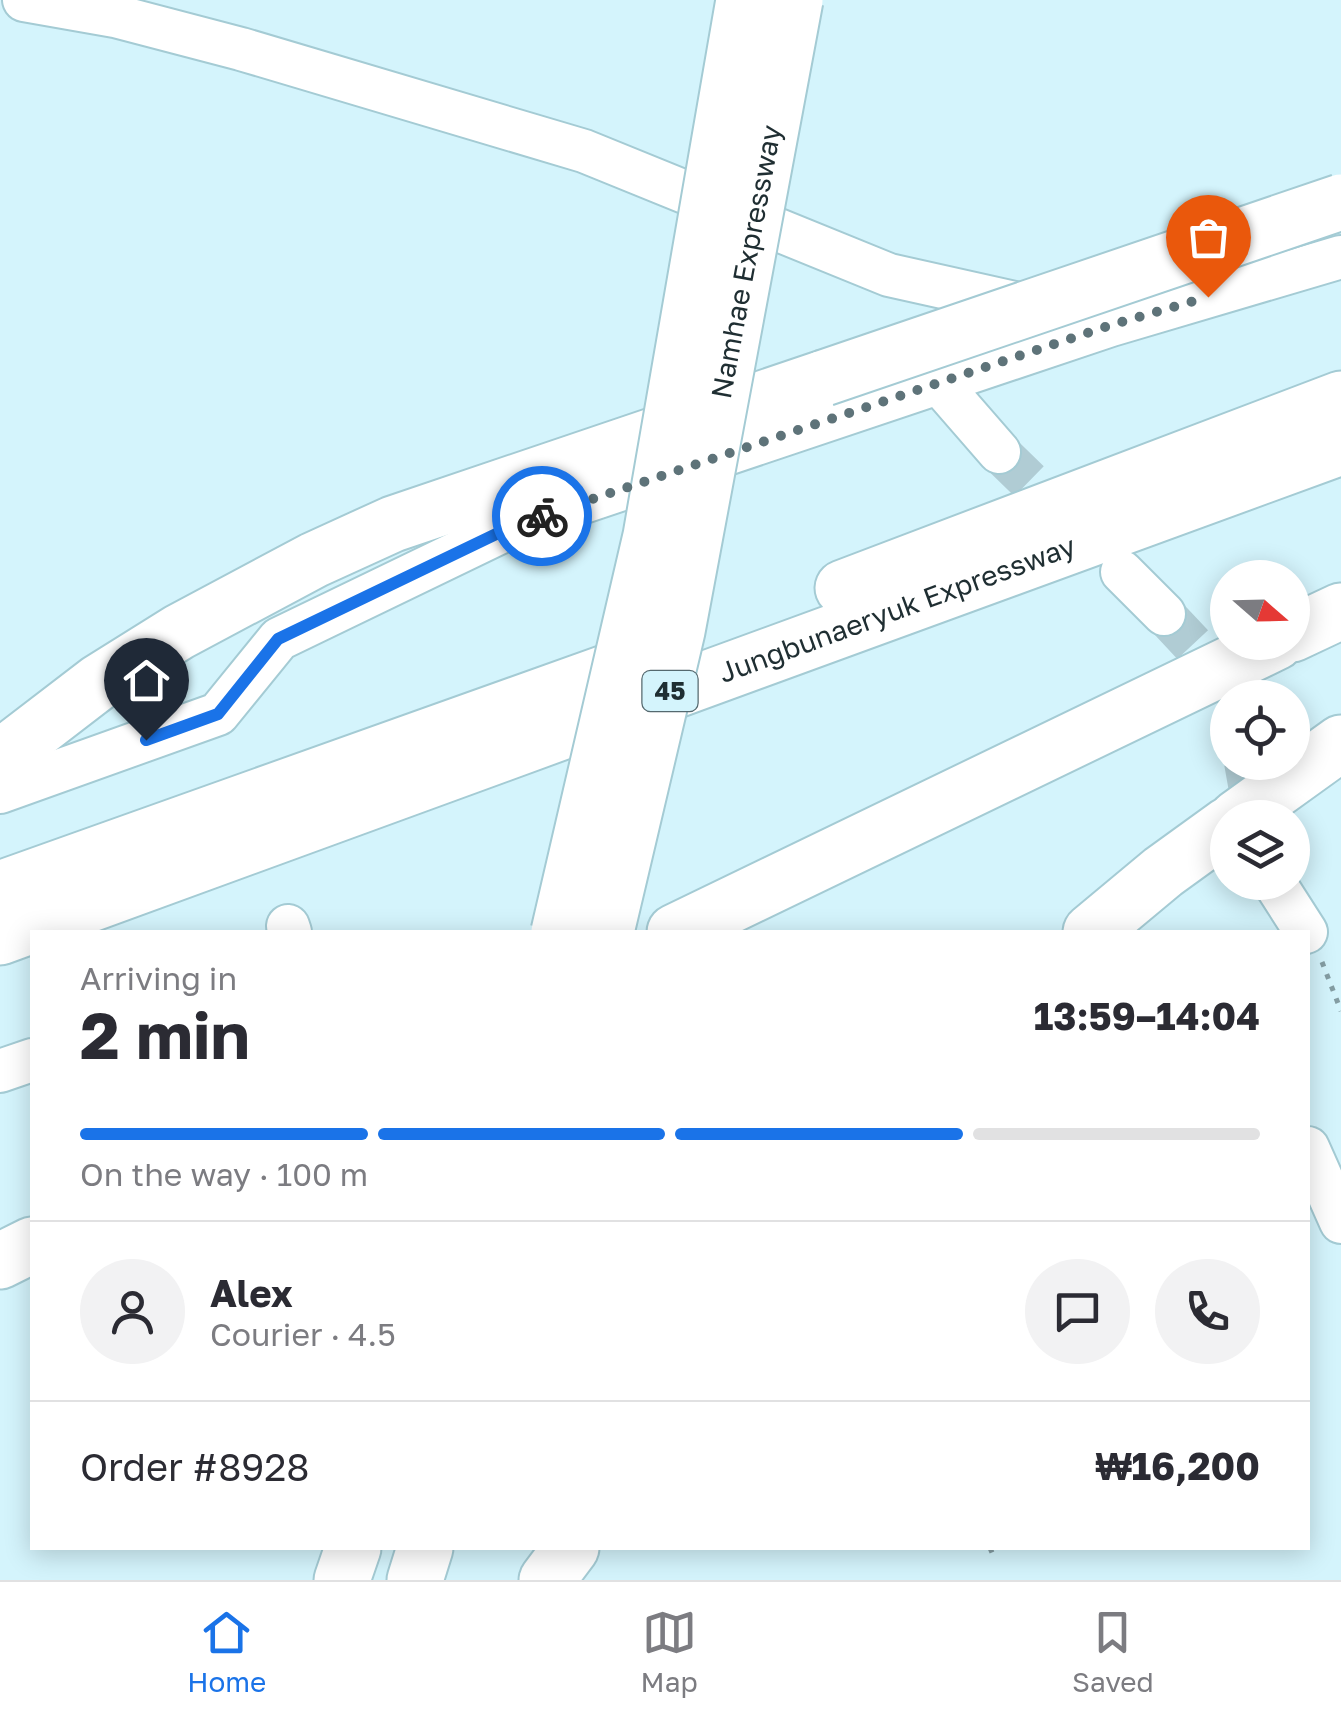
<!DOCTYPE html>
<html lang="en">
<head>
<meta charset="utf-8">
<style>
  body { margin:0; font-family:"Golos Text",sans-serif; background:#f2f2f3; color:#2b2b33; height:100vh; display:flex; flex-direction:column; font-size:38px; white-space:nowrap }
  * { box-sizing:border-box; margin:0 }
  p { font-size:32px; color:#7c7c81 }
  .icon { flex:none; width:55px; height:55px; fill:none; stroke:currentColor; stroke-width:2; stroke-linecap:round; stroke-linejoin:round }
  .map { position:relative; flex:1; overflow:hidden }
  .details { position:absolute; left:30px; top:930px; width:1280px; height:620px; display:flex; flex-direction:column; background:#fff; border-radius:0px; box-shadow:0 5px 25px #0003 }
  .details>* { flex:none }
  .needle { width:65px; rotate:110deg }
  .buttons { position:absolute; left:1210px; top:560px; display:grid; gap:20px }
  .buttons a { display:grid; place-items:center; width:100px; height:100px; border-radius:50%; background:#fff; box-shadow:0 5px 25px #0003; font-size:50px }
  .pin { position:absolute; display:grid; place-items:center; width:85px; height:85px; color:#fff; margin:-102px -42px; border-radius:50% 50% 50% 0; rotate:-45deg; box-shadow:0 0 10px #0007 }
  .pin .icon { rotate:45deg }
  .courier { position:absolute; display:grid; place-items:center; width:100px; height:100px; margin:-50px; border:8px solid #1a73e8; border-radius:50%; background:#fff; color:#222; box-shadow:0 2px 12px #0007 }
  .summary em { font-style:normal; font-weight:700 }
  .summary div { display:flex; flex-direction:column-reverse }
  .summary { display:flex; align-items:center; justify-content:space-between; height:170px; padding:0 50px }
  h1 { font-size:65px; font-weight:700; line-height:75px }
  .bar { display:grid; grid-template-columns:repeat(4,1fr); gap:15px 10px; align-content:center; height:120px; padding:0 50px }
  .bar i { height:12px; border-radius:8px; background:#e1e1e2 }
  .bar .current { background:#1a73e8 }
  .bar p { grid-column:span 4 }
  .line { display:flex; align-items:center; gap:25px; padding:0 50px; border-top:2px solid #e1e1e2 }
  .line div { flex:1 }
  .round { display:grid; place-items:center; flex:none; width:105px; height:105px; border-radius:52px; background:#f2f2f3 }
  .dock { display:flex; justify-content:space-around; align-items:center; height:140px; border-top:2px solid #e1e1e2; background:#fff; font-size:28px; color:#7c7c81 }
  .dock a { display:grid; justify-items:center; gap:5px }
  .dock .current { color:#1a73e8 }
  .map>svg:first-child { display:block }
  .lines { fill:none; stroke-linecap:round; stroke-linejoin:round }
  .minor-tunnel { stroke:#b0ccd4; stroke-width:42; stroke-dasharray:42 21; stroke-linecap:butt }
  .minor-casing { stroke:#a4cbd4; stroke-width:46 }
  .highway-casing { stroke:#a4cbd4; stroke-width:59 }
  .path { stroke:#849da3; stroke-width:5; stroke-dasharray:5 8; stroke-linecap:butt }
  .minor { stroke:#fff; stroke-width:42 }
  .highway { stroke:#fff; stroke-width:55 }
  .highway-bridge-casing { stroke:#a4cbd4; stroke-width:59; stroke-linecap:butt }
  .highway-bridge { stroke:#fff; stroke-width:55 }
  .done { stroke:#5e7379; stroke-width:10; stroke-dasharray:0 18 }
  .route { stroke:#1a73e8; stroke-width:12 }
  .labels { text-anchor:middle; stroke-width:8; stroke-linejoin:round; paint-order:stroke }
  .shield { fill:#d4f4fc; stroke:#55696f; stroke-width:2.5 }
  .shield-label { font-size:25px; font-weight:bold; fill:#1f2e32 }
  .street-label { font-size:28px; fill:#1f2e32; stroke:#d4f4fc }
</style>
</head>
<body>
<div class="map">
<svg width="1341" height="1580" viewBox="0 0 1341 1580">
  <rect width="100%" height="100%" fill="#d4f4fc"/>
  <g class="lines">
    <path class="minor-tunnel" d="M999,452L1074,525
      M1164,614L1207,660L1228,703
      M1245,762L1255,818"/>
    <defs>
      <path id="minor" d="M24,0L115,16L241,49L584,151L889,275L1037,308
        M939,383L999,452
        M1122,572L1164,614
        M0,792L218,714L279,639L515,525L1111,325L1341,257
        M1274,882L1306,932
        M288,926L290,932
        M0,1071L32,1060
        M1308,1148L1341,1222"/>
      <g id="highway">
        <path d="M843,588L1341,399"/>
        <path d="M1292,634L1341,611"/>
        <path d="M0,758L99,682L179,632L314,560L393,524L824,378"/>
        <path d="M1237,818L1341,743"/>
        <path d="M0,889L659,654"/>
        <path d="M675,932L1276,642"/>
        <path d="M1091,932L1163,872L1228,825"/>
        <path id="s1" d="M0,937L1341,447"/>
        <path d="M0,1261L32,1245"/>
        <path d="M342,1580L353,1548"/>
        <path d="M415,1580L425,1548"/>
        <path d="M547,1580L571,1548"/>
      </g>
    </defs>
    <use href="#minor" class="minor-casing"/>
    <use href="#highway" class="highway-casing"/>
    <path class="path" d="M1322,962L1341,1011
      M990,1548L993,1555"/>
    <use href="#minor" class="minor"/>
    <use href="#highway" class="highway"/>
    <defs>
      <g id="highway-bridge">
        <path d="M824,378L1341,202"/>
        <path d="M559,932L651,536L744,0"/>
        <path id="s2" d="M606,932L677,631L795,0"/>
      </g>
    </defs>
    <use href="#highway-bridge" class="highway-bridge-casing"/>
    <use href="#highway-bridge" class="highway-bridge"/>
  </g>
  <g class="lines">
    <path class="done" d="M542,516L1111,325L1208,297"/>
    <path class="route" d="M146,740L218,714L278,639L515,525L542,516"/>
  </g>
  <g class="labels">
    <rect class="shield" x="642.5" y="671" width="55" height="40" rx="8"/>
    <g class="shield-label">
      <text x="670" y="700">45</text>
    </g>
    <g class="street-label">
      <text dy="10" stroke="none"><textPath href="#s2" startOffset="685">Namhae Expressway</textPath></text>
      <text dy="10" stroke="none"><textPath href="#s1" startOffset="955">Jungbunaeryuk Expressway</textPath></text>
    </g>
  </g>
</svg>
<div class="buttons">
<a><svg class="needle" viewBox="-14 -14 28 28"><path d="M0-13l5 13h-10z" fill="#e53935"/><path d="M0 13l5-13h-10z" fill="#7c7c81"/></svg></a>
<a><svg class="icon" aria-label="locate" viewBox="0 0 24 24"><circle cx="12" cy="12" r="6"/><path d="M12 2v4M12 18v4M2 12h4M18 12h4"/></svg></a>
<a><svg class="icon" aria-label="layers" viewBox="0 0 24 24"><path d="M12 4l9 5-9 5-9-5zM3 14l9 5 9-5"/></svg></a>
</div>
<div class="pin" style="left:1208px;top:297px;background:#ea580c"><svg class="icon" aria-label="bag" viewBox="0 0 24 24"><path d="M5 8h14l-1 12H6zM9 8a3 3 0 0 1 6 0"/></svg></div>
<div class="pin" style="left:146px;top:740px;background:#1f2937"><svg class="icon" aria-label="home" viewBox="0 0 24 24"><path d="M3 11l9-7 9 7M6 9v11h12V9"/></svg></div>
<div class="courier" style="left:542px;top:516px"><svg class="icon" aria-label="bike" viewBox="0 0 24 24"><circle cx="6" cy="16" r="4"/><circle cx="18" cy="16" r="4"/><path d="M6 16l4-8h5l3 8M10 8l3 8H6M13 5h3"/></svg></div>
<section class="details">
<div class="summary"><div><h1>2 min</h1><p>Arriving in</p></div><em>13:59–14:04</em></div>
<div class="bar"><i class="current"></i><i class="current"></i><i class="current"></i><i></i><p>On the way · 100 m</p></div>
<div class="line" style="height:180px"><a class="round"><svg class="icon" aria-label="person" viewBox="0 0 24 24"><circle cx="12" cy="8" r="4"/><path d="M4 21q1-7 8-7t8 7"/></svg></a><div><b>Alex</b><p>Courier · 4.5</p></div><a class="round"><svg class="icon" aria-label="chat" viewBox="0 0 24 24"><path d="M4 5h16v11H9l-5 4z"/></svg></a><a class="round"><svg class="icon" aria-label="phone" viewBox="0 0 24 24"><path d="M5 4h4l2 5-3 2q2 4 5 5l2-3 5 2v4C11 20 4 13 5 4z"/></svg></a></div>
<div class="line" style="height:130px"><div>Order #8928</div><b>₩16,200</b></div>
</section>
</div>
<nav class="dock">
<a class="current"><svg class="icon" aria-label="home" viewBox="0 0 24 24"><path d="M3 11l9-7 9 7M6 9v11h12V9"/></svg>Home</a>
<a><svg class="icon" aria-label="map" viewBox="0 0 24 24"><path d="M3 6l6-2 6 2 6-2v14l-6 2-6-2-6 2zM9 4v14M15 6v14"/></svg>Map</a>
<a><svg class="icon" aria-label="saved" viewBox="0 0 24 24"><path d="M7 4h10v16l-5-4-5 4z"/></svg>Saved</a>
</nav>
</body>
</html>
